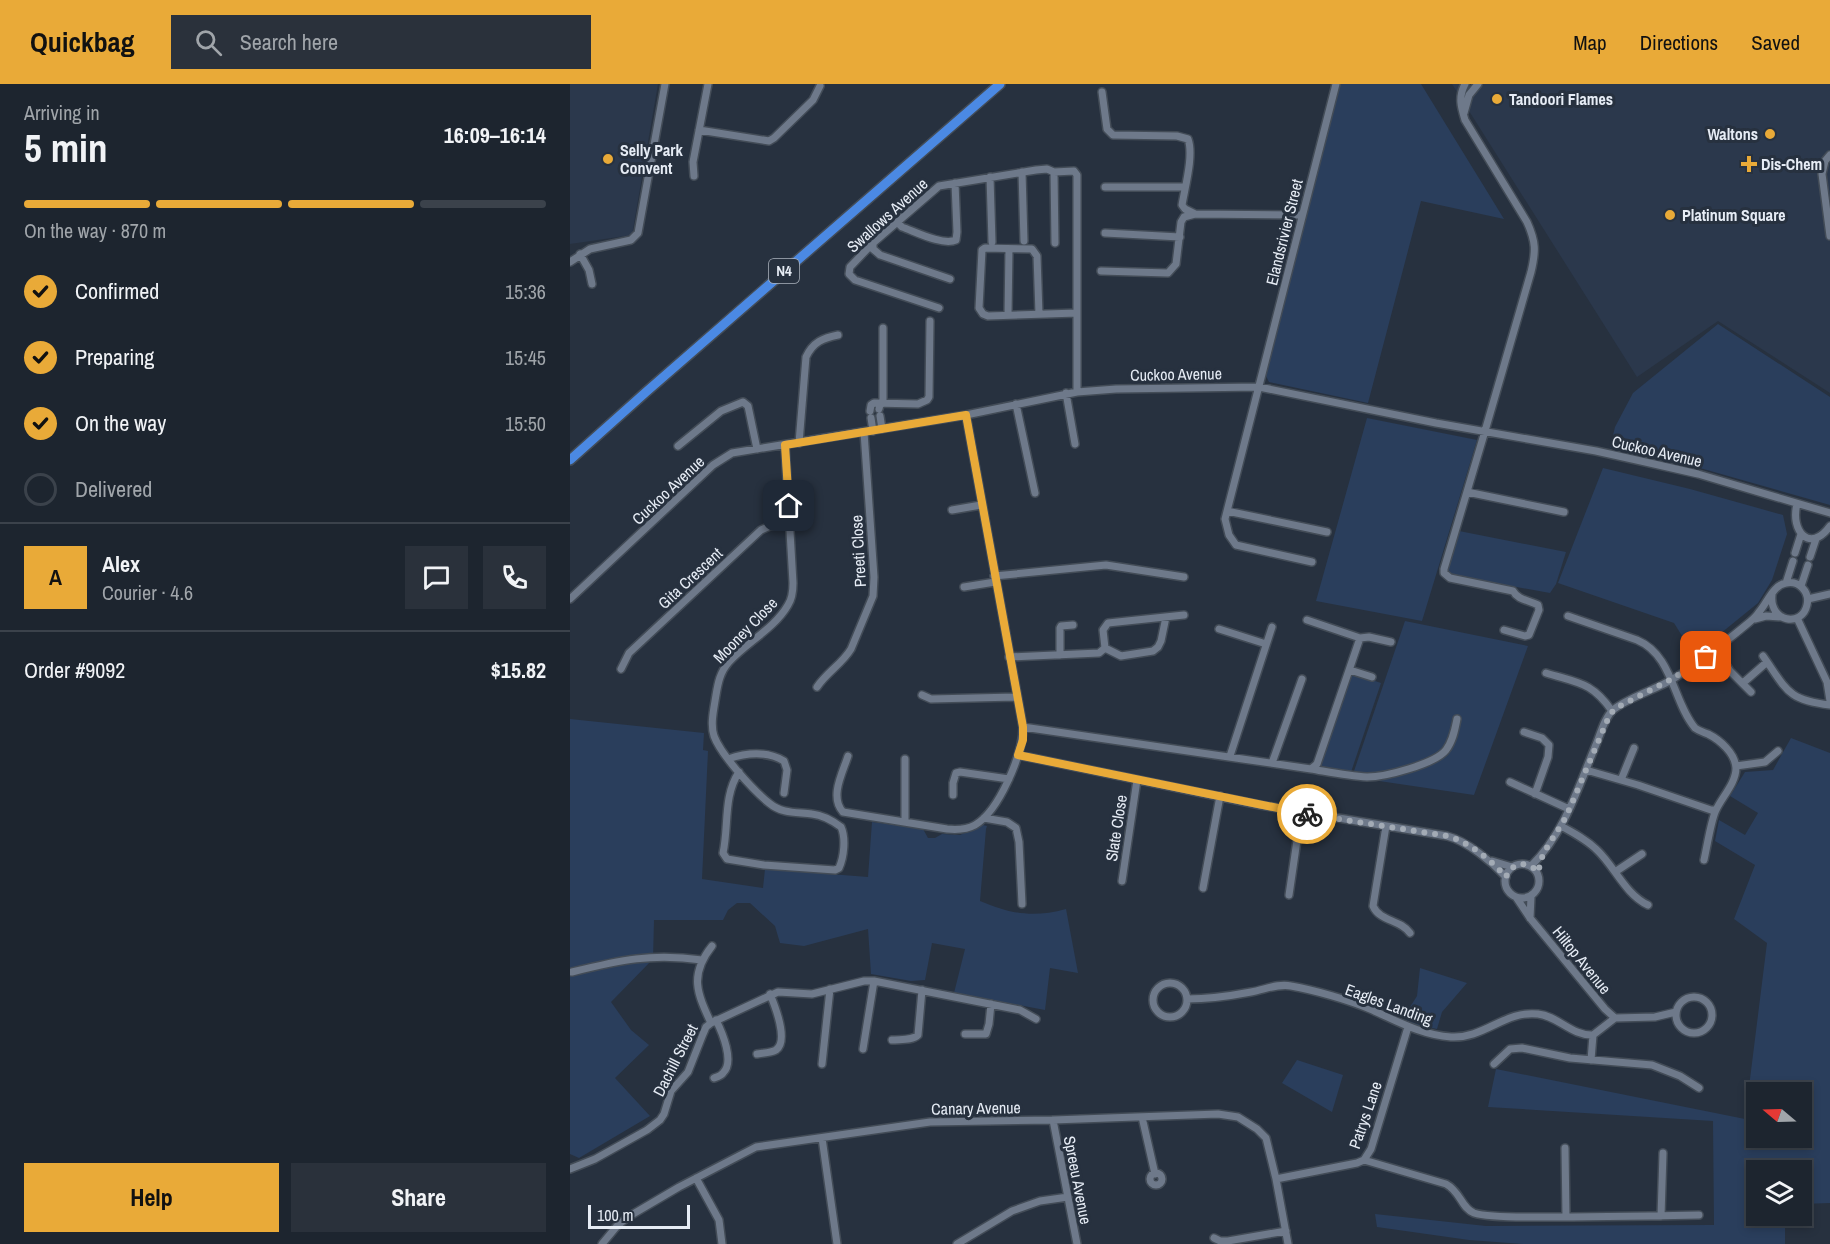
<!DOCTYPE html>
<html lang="en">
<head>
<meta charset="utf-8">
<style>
  body { margin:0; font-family:"Archivo Narrow",sans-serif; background:#2a313b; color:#f1f3f6; height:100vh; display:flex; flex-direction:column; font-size:22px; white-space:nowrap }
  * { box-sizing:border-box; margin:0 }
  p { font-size:20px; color:#a0a5aa }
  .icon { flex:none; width:33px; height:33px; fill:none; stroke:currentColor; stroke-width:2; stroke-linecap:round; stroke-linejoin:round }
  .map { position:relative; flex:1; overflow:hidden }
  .sheet { display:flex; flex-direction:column; background:#1d252f; width:570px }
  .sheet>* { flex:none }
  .needle { width:39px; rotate:289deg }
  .fabs { position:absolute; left:1176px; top:998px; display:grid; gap:12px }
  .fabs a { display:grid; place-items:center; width:66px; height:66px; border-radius:0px; background:#1d252f; box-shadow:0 3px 9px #0003,0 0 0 2px #3b424b; font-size:30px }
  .scale { position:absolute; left:18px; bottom:15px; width:102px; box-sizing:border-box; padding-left:6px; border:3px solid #e6ecf5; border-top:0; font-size:16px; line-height:21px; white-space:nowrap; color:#e6ecf5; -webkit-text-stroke:4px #27313f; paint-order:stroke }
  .pin { position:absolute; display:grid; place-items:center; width:51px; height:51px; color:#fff; margin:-26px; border-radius:12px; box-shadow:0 3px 9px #0006 }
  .courier { position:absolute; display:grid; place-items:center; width:60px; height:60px; margin:-30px; border:4px solid #e9aa38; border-radius:50%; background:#fff; color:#222; box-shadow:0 2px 8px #0007 }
  .head em { font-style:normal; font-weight:700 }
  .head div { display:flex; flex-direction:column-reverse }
  .head { display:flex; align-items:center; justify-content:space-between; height:102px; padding:0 24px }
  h1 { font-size:39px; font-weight:700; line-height:45px }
  .bar { display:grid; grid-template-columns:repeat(4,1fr); gap:9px 6px; align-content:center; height:72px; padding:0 24px }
  .bar i { height:8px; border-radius:4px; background:#3b424b }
  .bar .on { background:#e9aa38 }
  .bar p { grid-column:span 4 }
  .line { display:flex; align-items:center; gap:15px; padding:0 24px; border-top:2px solid #3b424b }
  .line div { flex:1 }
  .round { display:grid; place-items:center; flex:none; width:63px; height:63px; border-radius:0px; background:#2a313b }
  ol { padding:0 24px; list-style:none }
  li { display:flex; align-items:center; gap:18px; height:66px }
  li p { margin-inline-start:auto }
  li .icon { padding:6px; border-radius:50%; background:#e9aa38; color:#111; stroke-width:4 }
  li:last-child { color:#a0a5aa }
  li i { width:33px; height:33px; border:3px solid #3b424b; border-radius:50% }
  .action { display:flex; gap:12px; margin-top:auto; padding:12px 24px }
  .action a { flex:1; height:69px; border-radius:0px; background:#e9aa38; color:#111; font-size:24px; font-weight:700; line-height:69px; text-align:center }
  .action a+a { background:#2a313b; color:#f1f3f6 }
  header { display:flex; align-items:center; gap:36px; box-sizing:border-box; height:84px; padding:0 30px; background:#e9aa38; color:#111 }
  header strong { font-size:28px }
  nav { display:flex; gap:33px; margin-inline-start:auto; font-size:21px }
  .search { width:420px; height:54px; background:#2a313b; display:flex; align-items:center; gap:15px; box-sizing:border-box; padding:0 21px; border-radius:0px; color:#a0a5aa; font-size:22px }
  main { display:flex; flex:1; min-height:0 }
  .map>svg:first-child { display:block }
  .built { fill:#2b384c }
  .green { fill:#2a3e5c; fill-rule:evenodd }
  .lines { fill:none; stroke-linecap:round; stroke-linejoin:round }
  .minor-casing { stroke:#434c57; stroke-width:10 }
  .highway-casing { stroke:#434c57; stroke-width:12 }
  .minor { stroke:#6e798a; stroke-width:7 }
  .highway { stroke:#4b89e3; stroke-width:9 }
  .done { stroke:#a3abb5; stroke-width:6; stroke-dasharray:0 10.8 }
  .route { stroke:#e9aa38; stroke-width:8 }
  .poi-dot { fill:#e9aa38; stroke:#27313f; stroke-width:2 }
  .labels { text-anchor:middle; stroke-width:6; stroke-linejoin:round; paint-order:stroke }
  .shield { fill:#27313f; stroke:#adb4be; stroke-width:1.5 }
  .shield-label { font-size:15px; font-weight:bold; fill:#e6ecf5 }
  .poi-label { font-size:16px; font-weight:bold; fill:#e6ecf5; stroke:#27313f; text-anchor:start }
  .street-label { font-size:16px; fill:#e6ecf5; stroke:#27313f }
</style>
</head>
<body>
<header>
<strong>Quickbag</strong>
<div class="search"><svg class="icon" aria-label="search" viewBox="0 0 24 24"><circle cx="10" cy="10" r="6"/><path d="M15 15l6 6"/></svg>Search here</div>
<nav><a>Map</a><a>Directions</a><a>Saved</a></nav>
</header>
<main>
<section class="sheet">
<div class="head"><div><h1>5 min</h1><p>Arriving in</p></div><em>16:09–16:14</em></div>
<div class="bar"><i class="on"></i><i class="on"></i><i class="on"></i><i></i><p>On the way · 870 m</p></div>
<ol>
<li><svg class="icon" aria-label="check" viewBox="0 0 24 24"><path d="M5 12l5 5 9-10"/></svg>Confirmed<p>15:36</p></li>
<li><svg class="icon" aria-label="check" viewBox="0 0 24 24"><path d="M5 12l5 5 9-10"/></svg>Preparing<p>15:45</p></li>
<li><svg class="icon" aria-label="check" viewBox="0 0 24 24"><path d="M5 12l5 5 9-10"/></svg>On the way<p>15:50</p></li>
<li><i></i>Delivered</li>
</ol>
<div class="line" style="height:108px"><b class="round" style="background:#e9aa38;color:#111">A</b><div><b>Alex</b><p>Courier · 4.6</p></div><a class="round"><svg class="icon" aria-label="chat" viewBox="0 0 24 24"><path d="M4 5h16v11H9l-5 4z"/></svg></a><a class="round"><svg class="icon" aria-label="phone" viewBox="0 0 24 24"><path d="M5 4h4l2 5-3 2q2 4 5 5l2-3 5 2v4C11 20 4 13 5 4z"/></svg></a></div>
<div class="line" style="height:78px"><div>Order #9092</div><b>$15.82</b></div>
<div class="action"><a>Help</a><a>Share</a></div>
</section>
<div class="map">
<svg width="1260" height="1160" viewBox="0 0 1260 1160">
  <rect width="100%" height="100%" fill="#27313f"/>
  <path class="built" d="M0,0H88L62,151L0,160Z
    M882,0H1260V309L1148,237L1067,293Z"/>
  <path class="green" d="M769,0H851L934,135L851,117L798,319L699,298L696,292Z
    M1148,240L1260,313V421L1130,384L1040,364L1045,343L1063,309Z
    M797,334L907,356L852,537L746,517Z
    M1033,384L1120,405L1213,431L1217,450L1202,496L1188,519L1124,571L1104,539L988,499Z
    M889,447L996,468L986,500L980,509L881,491L877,483Z
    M835,537L958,562L904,711L782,693Z
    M784,590L811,599L781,688L748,683L781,591Z
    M0,635L134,649L133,666L138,667L132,795L193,804L195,785L298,793L302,738L353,745L358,754H365L372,750L390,751L413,741L417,742L416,745L410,817C441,830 463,834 496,825L508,889L480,884L475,926L384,909L395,865L362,859L355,896L341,897L301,890L298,845L234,862L210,859L205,842L180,819H167L158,826L153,836H84L83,875L41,918L61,946L79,961L45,994L80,1032L9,1074L0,1070Z
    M1221,654L1260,669V1119L1232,1120V1086H1186V1131H1215V1160H953L899,1156L807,1143L805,1130L916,1142L1144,1141L1143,1037L918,1023L926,985L1175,1035L1197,859L1164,835L1185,781L1145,757L1149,736L1175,751L1188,729L1160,712L1175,688L1203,686ZM1186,1008H1232V1053H1186Z
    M850,884L897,899L872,928L867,945L844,940L833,934L847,912Z
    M727,976L773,991L762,1028L712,999Z"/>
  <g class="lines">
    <defs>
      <path id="minor" d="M895,0C888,13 891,23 895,36L957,138C966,158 966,167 961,188L915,347L874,485V489L880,494L943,507C948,516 958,516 968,521L969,526L959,551L955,552L934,546
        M532,8L537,45L543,51L607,52L618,55C624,71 615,103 612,121L615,125L625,130
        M894,29L899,11L908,0
        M129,46L199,57L204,54L243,16L250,2
        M1260,71L1255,77L1252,90L1260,152
        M452,88L454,157
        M484,88L485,159
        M124,92L123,78L138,0
        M420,93L422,158
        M535,103H615
        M329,137V140L332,143C346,148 373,162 386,156L387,148L385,99
        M535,149L610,153
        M303,159V165L310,171L380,195
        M10,170L19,186L22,200
        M0,178L20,165L61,156L68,149L95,0
        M531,187L598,189L606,180L611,138L614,133L625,130L732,131
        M369,224L285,196L279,190L280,183L303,159L369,102L466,86L477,85L484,88L504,87L507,91V308
        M469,230L467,172L462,165L415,164L412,166L409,224L413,230L418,232L507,229
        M438,231L439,165
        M496,309L505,360
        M446,320L465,409
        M309,325L310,321L313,319V244
        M300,327L301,321L304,319L348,320L357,316L359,313L360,237
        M310,332L312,345
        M301,334L303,347
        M229,359L236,273C243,258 253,254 268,251
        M108,362L151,327L173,318L178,322L187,365
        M897,408L994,428
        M1227,420C1220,447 1240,470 1260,442
        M382,426L411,421
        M657,427L757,448
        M1225,469L1231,450
        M1240,473L1246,455
        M742,478L666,461L659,451L655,435L766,0
        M424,492L536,481L614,493
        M1216,499L1223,477
        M1231,502L1238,481
        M394,503L425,498
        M0,515L143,381L162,369L396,331L507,308L546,305L689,303L866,339L1026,367L1071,377L1128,390L1260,429
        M1238,515L1260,510
        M998,532L1067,556C1103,571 1103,618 1125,644C1129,647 1133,648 1138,650C1150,656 1165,669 1166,684C1166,699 1152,713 1146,726C1141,736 1137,763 1134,776
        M1227,534L1257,598L1260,617
        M1185,535L1196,532L1212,533
        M649,545L696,560
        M790,554L799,553L821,558
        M535,564L551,572L583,567L588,563L591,557L596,533
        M1146,565L1160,587L1181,608
        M490,571V544L491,542L503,541
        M1193,572C1217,606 1217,616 1260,621
        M439,573L529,569L535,564L533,546L538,539L614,531
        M51,585L59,569L191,446L200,442H220
        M780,586L802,593
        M976,589C1008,599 1022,598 1042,627
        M1173,599L1197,578
        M247,603C257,588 272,580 281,565L303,512L304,493L294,348
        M352,611L361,615L446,613
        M453,643L741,685L747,680L790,554L737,536
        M954,648L972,654L979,661L978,673L965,710
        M448,671L690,721L877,752C897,757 922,778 936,793
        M278,672C273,688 259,713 273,728L377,745C387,746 396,746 405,741C429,727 453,670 453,643L396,331
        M660,672L702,543
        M158,675C176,669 197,667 214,677L217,686L214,709
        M702,679L732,595
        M1166,682L1195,678L1208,667
        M741,685C759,688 778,692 797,693C815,693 865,680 876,666C883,657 885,645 887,635
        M1016,686L1068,701L1141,726H1145
        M169,688C153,712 159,742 153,769L157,775L194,781L265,786L269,784C274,773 276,754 271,743C263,737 252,731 242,730C227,728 212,730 199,719C183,706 151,671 144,652C140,640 144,624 146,611C148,599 150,588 159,578C176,559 205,544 218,521C222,515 223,506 223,499L215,361
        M1051,696L1064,664
        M940,698L999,725
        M383,711V699L386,689L390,688L439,695
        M414,734L437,738L446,744L449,758L452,820
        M335,737V675
        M816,742L803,822C810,838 830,835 840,849
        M991,742C1004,749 1017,756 1027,766C1045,783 1055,810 1078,821
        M922,777L942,783
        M935 797a17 17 0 1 1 34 0a17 17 0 1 1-34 0Z
        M961,782C994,750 1008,704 1025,663C1030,652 1034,634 1043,626C1057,614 1087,605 1103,595C1129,579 1153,560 1176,541C1181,537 1186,533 1189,528C1197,519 1203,501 1216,499C1229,496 1240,508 1237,521C1232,544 1199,538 1202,511
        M1045,788L1072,770
        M552,797L567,696
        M633,804L650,712
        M719,811L731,729
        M946,813L960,834L1035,925L1045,934
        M960,834L961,813
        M2,888C50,876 82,869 132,876
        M583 916a17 17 0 1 1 34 0a17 17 0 1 1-34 0Z
        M1106 931a18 18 0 1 1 36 0a18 18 0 1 1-36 0Z
        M617,915C638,915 660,912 681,908C694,906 708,899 721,902C744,906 779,916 800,925C827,937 851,951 881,953C914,955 935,926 968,930C988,932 1002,952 1023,951L1045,934L1085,933L1106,928
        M141,939C127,909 119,891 142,862
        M395,950H416L419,940L421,920
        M322,956C330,955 342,957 348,951L352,906
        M293,965L304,897
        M187,970C192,969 201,969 206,966C219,957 205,922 200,910
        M1021,976L1023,951
        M252,980L260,905
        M924,980L940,965L952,964L1000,974L1082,981L1110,992L1129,1004
        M144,994C147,993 151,992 153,989C165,978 152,948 146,936
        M572,1033L585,1090
        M483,1036L507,1160
        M252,1054L267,1160
        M995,1064L996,1133
        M794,1076L876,1100C891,1108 891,1124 904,1129C919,1134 956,1133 973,1133C1025,1133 1077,1132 1129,1131
        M0,1085L25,1075L77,1046L90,1036L94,1030L101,1007L118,988L133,950L136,943L141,939L208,908L242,910L294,897H304L450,926L466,935
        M580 1095a6 6 0 1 1 12 0a6 6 0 1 1-12 0Z
        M126,1094L149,1136L152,1160
        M706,1095L787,1079L794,1076L801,1065L838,943
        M1091,1132L1093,1069
        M644,1154L650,1157H658L716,1147
        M32,1160L47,1142L58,1133L109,1103L186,1063L360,1038L483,1036L648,1030L668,1033L687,1045L696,1054L706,1095L718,1160
        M387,1160L442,1127L470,1117L498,1113"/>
      <path id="highway" d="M0,376L76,308L430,0"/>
    </defs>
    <use href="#minor" class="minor-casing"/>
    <use href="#highway" class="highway-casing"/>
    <use href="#minor" class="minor"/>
    <use href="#highway" class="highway"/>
  </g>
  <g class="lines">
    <path class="done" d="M737,730L877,752C898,757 922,777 936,793C942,778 957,776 968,788L973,770L996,733L1040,630L1046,624L1102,595L1136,573"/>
    <path class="route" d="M219,422L215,361L396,331L453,643V656L448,671L737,730"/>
  </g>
  <g class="poi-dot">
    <circle cx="927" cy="15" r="6"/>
    <circle cx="1200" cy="50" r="6"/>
    <circle cx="38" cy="75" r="6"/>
    <path d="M1176 71h6v6h6v6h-6v6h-6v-6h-6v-6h6z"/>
    <circle cx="1100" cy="131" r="6"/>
  </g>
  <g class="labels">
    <rect class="shield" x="199" y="175" width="30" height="24" rx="4.5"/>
    <g class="shield-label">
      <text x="214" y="192">N4</text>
    </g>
    <g class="poi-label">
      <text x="939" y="21">Tandoori Flames</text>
      <text x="1188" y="56" text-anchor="end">Waltons</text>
      <text x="50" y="72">Selly Park<tspan x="50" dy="18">Convent</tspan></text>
      <text x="1191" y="86">Dis-Chem</text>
      <text x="1112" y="137">Platinum Square</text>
    </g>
    <g class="street-label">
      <text transform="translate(317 131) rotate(-42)" y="6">Swallows Avenue</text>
      <text transform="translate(714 148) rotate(-76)" y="6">Elandsrivier Street</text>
      <text transform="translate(606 290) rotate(-1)" y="6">Cuckoo Avenue</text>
      <text transform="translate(1087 367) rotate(13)" y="6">Cuckoo Avenue</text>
      <text transform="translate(98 406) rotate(-43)" y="6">Cuckoo Avenue</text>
      <text transform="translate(288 467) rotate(-93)" y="6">Preeti Close</text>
      <text transform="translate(120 494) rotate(-43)" y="6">Gita Crescent</text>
      <text transform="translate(175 546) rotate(-46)" y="6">Mooney Close</text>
      <text transform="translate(546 744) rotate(-81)" y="6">Slate Close</text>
      <text transform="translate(1012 876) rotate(51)" y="6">Hiltop Avenue</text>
      <text transform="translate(819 920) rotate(20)" y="6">Eagles Landing</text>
      <text transform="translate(105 976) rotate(-63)" y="6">Dachill Street</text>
      <text transform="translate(406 1024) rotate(-1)" y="6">Canary Avenue</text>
      <text transform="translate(795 1031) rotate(-71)" y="6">Patrys Lane</text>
      <text transform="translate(508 1096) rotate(79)" y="6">Spreeu Avenue</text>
    </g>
  </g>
</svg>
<div class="fabs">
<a><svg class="needle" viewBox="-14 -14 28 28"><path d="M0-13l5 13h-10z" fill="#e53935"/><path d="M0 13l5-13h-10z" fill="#a0a5aa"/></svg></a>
<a><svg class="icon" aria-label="layers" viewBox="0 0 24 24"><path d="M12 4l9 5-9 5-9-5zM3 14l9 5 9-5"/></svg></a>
</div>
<div class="scale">100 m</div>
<div class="pin" style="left:1136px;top:573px;background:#ea580c"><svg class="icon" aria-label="bag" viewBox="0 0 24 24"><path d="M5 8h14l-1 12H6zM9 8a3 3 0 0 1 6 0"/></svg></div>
<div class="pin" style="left:219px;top:422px;background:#1f2937"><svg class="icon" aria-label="home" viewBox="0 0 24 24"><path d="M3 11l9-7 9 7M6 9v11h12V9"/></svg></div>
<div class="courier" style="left:737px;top:730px"><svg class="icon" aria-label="bike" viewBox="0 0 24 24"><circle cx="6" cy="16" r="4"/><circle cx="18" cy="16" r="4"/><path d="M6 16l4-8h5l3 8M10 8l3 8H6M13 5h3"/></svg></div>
</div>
</main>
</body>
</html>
